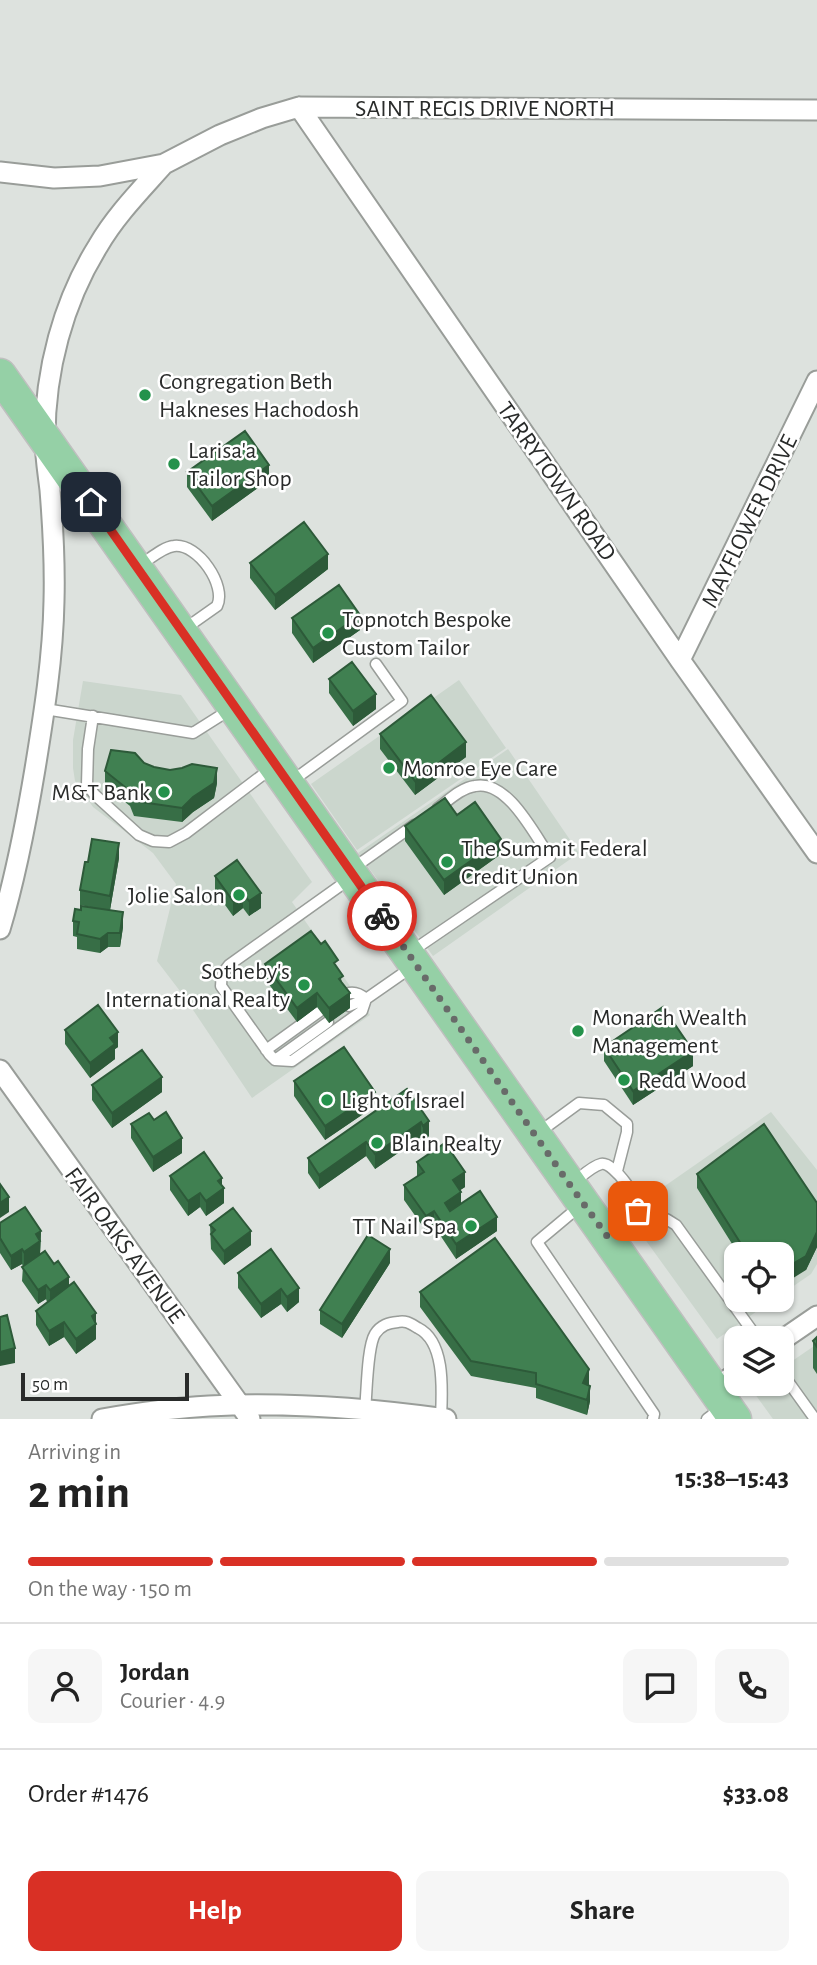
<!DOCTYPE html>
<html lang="en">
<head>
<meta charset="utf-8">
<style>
  body { margin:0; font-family:"Alegreya Sans",sans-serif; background:#f6f6f6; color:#222; height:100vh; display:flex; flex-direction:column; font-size:26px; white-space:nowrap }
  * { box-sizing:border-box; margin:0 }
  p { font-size:23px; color:#767676 }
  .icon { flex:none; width:38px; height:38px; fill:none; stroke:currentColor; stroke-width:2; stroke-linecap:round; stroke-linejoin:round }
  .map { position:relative; height:1419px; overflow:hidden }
  .details { display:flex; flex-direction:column; background:#fff; flex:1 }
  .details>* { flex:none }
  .fabs { position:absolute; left:724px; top:1242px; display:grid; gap:14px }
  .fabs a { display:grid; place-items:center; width:70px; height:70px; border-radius:14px; background:#fff; box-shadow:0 2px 5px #0004; font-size:35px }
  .scale { position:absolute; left:21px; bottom:18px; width:168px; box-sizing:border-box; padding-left:7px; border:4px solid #292b2a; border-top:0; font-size:19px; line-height:24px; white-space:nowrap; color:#292b2a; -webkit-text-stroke:5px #fff; paint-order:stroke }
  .pin { position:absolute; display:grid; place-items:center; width:60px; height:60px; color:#fff; margin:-30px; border-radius:14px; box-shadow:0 4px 10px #0006 }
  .courier { position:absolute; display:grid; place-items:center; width:70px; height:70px; margin:-35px; border:5px solid #d93025; border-radius:50%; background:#fff; color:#222; box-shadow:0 2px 9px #0007 }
  .head em { font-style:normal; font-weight:700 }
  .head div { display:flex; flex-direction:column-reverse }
  .head { display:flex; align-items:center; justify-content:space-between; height:119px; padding:0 28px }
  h1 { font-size:46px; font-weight:700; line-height:52px }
  .bar { display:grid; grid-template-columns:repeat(4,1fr); gap:10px 7px; align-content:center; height:84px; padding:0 28px }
  .bar i { height:9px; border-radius:5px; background:#e0e0e0 }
  .bar .current { background:#d93025 }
  .bar p { grid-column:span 4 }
  .line { display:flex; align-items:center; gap:18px; padding:0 28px; border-top:2px solid #e0e0e0 }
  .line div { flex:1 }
  .round { display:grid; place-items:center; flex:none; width:74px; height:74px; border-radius:14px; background:#f6f6f6 }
  .action { display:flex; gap:14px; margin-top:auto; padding:14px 28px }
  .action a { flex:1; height:80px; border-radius:14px; background:#d93025; color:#fff; font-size:28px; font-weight:700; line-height:80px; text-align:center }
  .action a+a { background:#f6f6f6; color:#222 }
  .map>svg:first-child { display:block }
  .built { fill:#cbd6cd }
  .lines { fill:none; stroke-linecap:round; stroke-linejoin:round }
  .lane-casing { stroke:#999d99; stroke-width:13 }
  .street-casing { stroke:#999d99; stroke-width:23 }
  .primary-casing { stroke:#bfbfbf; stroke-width:35 }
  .lane { stroke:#fff; stroke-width:10 }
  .street { stroke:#fff; stroke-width:19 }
  .primary { stroke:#95d0a6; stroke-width:32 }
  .wall { fill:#376e46 }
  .shaded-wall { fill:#2d5a39 }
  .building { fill:#408051; stroke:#2d5a39; stroke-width:2 }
  .done { stroke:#686b69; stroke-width:7; stroke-dasharray:0 12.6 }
  .route { stroke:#d93025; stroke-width:9 }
  .poi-dot { fill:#24924b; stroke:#fff; stroke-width:2.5 }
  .labels { text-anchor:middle; stroke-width:5; stroke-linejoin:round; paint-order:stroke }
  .street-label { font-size:24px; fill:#292b2a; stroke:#fff }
  .poi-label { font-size:24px; fill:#292b2a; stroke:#fff; text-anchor:start }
</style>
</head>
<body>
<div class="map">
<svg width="817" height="1419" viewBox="0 0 817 1419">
  <rect width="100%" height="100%" fill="#dde2de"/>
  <path class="built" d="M459,680L506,748L357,850L311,784Z
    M83,681L181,695L312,882L292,902L370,1015L252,1098L183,995L157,961L176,884L153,853L93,807L75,781L73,768V740Z
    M508,749L579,853L433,956L358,853Z
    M771,1112L817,1170V1264L811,1274L782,1294V1255H737V1300H773L717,1339L626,1213Z
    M817,1344V1419H773L752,1390L760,1384H782V1368Z"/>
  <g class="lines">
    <defs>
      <path id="lane" d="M140,565C150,559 163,547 174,546C198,543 227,586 217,606L183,630
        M45,709L193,733L231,709
        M93,716L88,749L87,785L95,795L139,835L153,841L169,842L186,833L273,767
        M292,781L402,701L376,664
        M352,869L414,825
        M351,878L229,965C223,972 221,977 221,986L270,1055L275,1060L292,1061L362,1011L366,999L412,967
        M412,951L550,857C534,834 507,779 475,786C461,788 449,800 438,808
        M342,996C350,991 358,992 366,999
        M349,1006L366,999
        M266,1050L320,1011
        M275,1060L328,1022
        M538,1133L579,1103L604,1105L627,1124V1132L617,1171
        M573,1183C581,1177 592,1166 601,1164C614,1161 644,1204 637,1214C632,1222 618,1228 610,1234
        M580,1206L537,1242L654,1414L653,1419
        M638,1211C653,1213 663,1216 676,1225L758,1339
        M782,1373L815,1419
        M365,1410C367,1392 367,1347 375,1334C381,1325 388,1323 398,1322C406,1320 411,1324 418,1328C446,1342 442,1392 441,1418
        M707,1419L723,1407"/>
      <path id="street" d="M299,107L680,660L817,853
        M0,172L54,178L100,176L164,164L220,135L262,118L299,107L817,110
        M680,660L817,381
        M0,929C16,876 26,823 35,769C44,714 53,657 54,601C55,564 53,527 50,490C48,473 45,455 45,437C45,371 63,302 98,246C116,215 141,190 164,164
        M0,1070L250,1419
        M782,1340L817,1316
        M715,1388L737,1373
        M102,1419C137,1413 173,1408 209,1406C288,1402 367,1408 446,1419"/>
      <path id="primary" d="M0,375L735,1419"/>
    </defs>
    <use href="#lane" class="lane-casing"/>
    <use href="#street" class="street-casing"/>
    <use href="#primary" class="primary-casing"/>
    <use href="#lane" class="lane"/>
    <use href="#street" class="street"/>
    <use href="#primary" class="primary"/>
  </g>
  <path class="wall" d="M187,472L269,480L212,521L187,487Z
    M250,563L328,569L275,610L250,578Z
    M292,618L360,630L313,663L292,633Z
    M329,679L376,709L353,726L329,693Z
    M380,734L466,757L415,795L380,749Z
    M144,763L154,767L217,783L214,798L193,812L182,822L134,816L130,806L105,786V771Z
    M457,815L501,854L444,895L405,841V826Z
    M119,858L110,910L123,927L120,947H108L100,953L77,949V937L73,936V921L81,910H105L80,905V890L88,862Z
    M237,860L261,908L249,916L243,908L233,916L215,891V876Z
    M265,964L338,969L350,1008L329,1023L317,1007L297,1022L265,979Z
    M65,1030L118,1047L115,1049V1059L90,1078L65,1044Z
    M604,1047L693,1066L633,1105L604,1061Z
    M294,1081L375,1106L325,1140L294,1096Z
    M92,1085L162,1092L112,1128L92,1100Z
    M407,1089L429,1136L423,1141L421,1137L375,1169L366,1156L319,1189L308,1173V1158Z
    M154,1120L182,1153L153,1172L131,1138V1124Z
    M417,1162L465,1187L460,1190L461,1204L497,1231L456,1259L434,1226L426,1231L404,1200V1185L417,1177Z
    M697,1174L817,1203V1247L806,1270L782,1255H739L697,1188Z
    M170,1176L222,1186L224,1203L206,1216L200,1207L188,1216L170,1190Z
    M0,1223L41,1231L40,1254L96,1313V1339L76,1354L64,1337L49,1346L36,1325V1311L47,1302L46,1299L38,1304L22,1281L23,1266L22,1264L11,1270L0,1253Z
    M210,1225L251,1245L224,1265L211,1249Z
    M271,1249L299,1302L287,1312L281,1304L261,1318L238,1288V1273Z
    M390,1263L342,1338L320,1324V1310Z
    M420,1292L589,1384L590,1401L587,1415L536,1398V1388L471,1376L420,1307Z
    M817,1337V1374L813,1368V1341Z"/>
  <path class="shaded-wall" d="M269,465V480L212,521V506Z
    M328,554V569L275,610V595Z
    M360,615V630L313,663V648Z
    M376,694V709L353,726V711Z
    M466,742V757L415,795V781Z
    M217,768V783L214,798L193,812L182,822V808Z
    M501,839V854L444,895V880Z
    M119,843V858L110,910V896Z
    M243,893V908L233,916V901Z
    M261,893V908L249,916V901Z
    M123,912V927L120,947V933Z
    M108,933V947L100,953V939Z
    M317,993V1007L297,1022V1008Z
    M350,993V1008L329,1023V1008Z
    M118,1032V1047L115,1049V1059L90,1078V1063L110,1038Z
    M693,1051V1066L633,1105V1091Z
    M162,1077V1092L112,1128V1113Z
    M375,1092V1106L325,1140V1126Z
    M429,1121V1136L423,1141V1126Z
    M421,1122V1137L375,1169V1154Z
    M182,1138V1153L153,1172V1157Z
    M366,1142V1156L319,1189V1175Z
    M465,1172V1187L453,1195V1180Z
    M222,1178V1190L224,1188V1203L206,1216V1201L218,1181Z
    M461,1192V1207L445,1218V1203Z
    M200,1193V1207L188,1216V1201Z
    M9,1197V1212L0,1218V1203Z
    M434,1211V1226L426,1231V1216Z
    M497,1217V1231L456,1259V1244Z
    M41,1231L40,1256L24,1267V1252L36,1234Z
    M251,1231V1245L224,1265V1251Z
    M817,1232V1247L806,1270L782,1285V1270Z
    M22,1249V1264L11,1270V1256Z
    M390,1249V1263L342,1338V1324Z
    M69,1277V1292L50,1305V1290Z
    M46,1285V1299L38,1304V1290Z
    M299,1288V1302L287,1312V1297Z
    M281,1289V1304L261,1318V1304Z
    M96,1313V1339L76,1354V1339L92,1316Z
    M64,1322V1337L49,1346V1331Z
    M15,1348V1363L0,1366V1352Z
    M589,1369V1384L583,1398V1383Z
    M590,1386V1401L587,1415V1400Z"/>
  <path class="building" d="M245,431L269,465L212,506L187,472Z
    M304,522L328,554L275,595L250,563Z
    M339,585L360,615L313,648L292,618Z
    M352,662L376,694L353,711L329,679Z
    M431,695L466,742L415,781L380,734Z
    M111,750L135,753L144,763L154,767L170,770L182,768L192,764L217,768L214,783L193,797L182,808L134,801L130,791L105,771Z
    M445,798L457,815L475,802L501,839L444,880L405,826Z
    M92,839L119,843L110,896L80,890L85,862H88Z
    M237,860L261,893L249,901L243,893L233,901L215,876Z
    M81,906L123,912L120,933H108L100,939L77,934L79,922L73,921L75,909L81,910Z
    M311,931L321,944L325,941L338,960L334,963L343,976L339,979L350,993L329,1008L317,993L297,1008L265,964Z
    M98,1005L118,1032L110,1038L115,1044L90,1063L65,1030Z
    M663,1007L693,1051L633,1091L604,1047Z
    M344,1047L375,1092L325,1126L294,1081Z
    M142,1050L162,1077L112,1113L92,1085Z
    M407,1089L429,1121L423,1126L421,1122L375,1154L366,1142L319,1175L308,1158Z
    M166,1112L182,1138L153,1157L131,1124L149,1113L154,1120Z
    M764,1124L817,1203V1232L806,1256L782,1270V1255H748L697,1174Z
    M445,1143L465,1172L453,1180L461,1192L445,1203L450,1211L480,1191L497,1217L456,1244L434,1211L426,1216L404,1185L424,1172L417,1162Z
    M204,1152L222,1178L218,1181L224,1188L206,1201L200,1193L188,1201L170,1176Z
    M0,1184L9,1197L0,1203Z
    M25,1207L41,1231L36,1234L40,1241L24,1252L22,1249L11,1256L0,1238V1223Z
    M233,1208L251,1231L224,1251L211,1234L215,1230L210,1225Z
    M368,1235L390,1249L342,1324L320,1310Z
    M495,1238L589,1369L583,1383L590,1386L587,1400L536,1384V1373L471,1361L420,1292Z
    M271,1249L299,1288L287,1297L281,1289L261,1304L238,1273Z
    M45,1251L54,1264L58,1261L69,1277L50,1290L46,1285L38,1290L22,1267Z
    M74,1282L96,1313L92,1316L96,1324L76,1339L64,1322L49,1331L36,1311Z
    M7,1315L15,1348L0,1352V1317Z
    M817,1337V1347L813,1341Z"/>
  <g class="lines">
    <path class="done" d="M382,916L570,1185L607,1236L637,1214L638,1211"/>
    <path class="route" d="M91,502L382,916"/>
  </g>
  <g class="poi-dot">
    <circle cx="145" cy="395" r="7"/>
    <circle cx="174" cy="464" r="7"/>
    <circle cx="328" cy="633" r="7"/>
    <circle cx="389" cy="768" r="7"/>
    <circle cx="164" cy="792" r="7"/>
    <circle cx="447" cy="862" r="7"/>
    <circle cx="239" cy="895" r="7"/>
    <circle cx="304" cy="985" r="7"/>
    <circle cx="578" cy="1031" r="7"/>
    <circle cx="624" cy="1080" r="7"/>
    <circle cx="327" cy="1100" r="7"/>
    <circle cx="377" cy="1143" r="7"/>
    <circle cx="471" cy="1226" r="7"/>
  </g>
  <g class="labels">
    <g class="street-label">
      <text x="485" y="116">SAINT REGIS DRIVE NORTH</text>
      <text transform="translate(557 481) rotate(55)" y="8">TARRYTOWN ROAD</text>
      <text transform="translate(749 521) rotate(-64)" y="8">MAYFLOWER DRIVE</text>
      <text transform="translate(125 1245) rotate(54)" y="8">FAIR OAKS AVENUE</text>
    </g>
    <g class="poi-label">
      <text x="159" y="389">Congregation Beth<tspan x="159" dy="28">Hakneses Hachodosh</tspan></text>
      <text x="188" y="458">Larisa'a<tspan x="188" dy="28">Tailor Shop</tspan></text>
      <text x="342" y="627">Topnotch Bespoke<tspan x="342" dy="28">Custom Tailor</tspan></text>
      <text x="403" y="776">Monroe Eye Care</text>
      <text x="150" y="800" text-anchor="end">M&amp;T Bank</text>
      <text x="461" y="856">The Summit Federal<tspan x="461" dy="28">Credit Union</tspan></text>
      <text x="225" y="903" text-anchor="end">Jolie Salon</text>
      <text x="290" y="979" text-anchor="end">Sotheby's<tspan x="290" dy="28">International Realty</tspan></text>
      <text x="592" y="1025">Monarch Wealth<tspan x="592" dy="28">Management</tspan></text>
      <text x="638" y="1088">Redd Wood</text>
      <text x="341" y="1108">Light of Israel</text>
      <text x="391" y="1151">Blain Realty</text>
      <text x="457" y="1234" text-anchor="end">TT Nail Spa</text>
    </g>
  </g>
</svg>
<div class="fabs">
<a><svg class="icon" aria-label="locate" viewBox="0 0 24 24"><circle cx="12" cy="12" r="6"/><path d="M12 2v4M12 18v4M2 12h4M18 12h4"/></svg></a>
<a><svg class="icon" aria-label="layers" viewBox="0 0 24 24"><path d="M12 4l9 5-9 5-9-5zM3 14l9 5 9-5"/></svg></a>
</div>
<div class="scale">50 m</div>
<div class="pin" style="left:638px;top:1211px;background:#ea580c"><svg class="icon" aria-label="bag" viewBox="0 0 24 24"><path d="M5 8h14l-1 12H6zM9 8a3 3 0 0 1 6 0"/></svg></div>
<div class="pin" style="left:91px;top:502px;background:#1f2937"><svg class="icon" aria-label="home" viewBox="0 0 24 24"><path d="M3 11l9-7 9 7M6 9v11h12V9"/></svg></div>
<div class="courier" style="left:382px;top:916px"><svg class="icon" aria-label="bike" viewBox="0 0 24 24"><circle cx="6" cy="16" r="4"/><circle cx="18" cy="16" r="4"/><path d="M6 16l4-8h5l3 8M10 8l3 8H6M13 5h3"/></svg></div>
</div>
<section class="details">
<div class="head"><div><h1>2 min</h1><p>Arriving in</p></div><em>15:38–15:43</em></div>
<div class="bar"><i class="current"></i><i class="current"></i><i class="current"></i><i></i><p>On the way · 150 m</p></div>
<div class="line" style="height:126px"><a class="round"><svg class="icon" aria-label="person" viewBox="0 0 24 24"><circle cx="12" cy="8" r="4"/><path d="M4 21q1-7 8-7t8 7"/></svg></a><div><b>Jordan</b><p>Courier · 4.9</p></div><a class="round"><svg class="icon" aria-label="chat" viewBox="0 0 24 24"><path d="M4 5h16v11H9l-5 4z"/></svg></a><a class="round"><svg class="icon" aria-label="phone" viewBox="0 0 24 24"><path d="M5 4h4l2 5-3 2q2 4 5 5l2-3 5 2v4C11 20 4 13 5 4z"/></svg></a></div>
<div class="line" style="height:91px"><div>Order #1476</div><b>$33.08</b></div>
<div class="action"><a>Help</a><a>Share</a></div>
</section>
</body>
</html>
